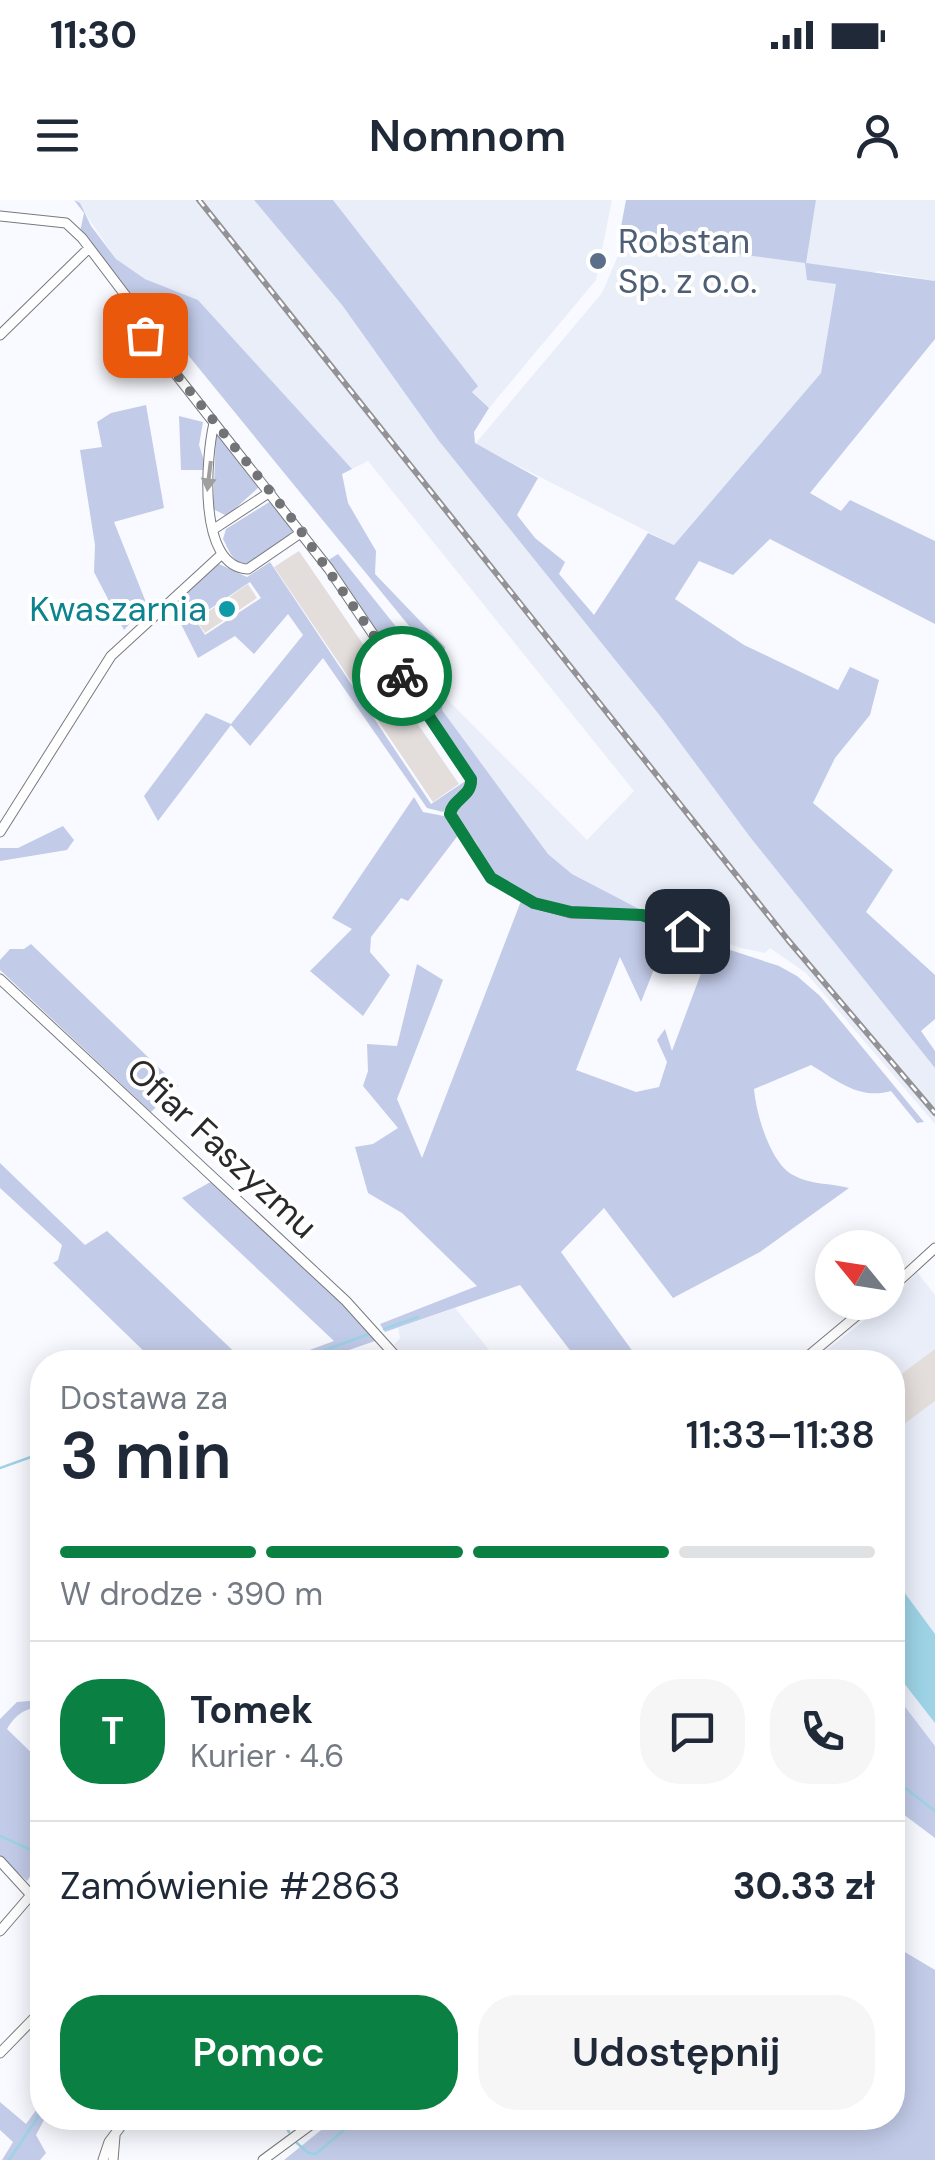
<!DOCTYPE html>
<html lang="pl">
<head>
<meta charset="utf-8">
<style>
  body { margin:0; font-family:"DM Sans",sans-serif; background:#f6f6f7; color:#1f2937; height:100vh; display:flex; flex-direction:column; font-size:38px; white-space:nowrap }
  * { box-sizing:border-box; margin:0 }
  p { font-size:32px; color:#747a83 }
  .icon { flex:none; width:55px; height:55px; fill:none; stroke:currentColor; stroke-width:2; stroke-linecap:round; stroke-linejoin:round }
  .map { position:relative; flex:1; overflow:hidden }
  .details { position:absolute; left:30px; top:1150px; width:875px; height:780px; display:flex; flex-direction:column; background:#fff; border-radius:40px; box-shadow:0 5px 25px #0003 }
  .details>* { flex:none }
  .needle { width:65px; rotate:300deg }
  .tools { position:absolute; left:815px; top:1030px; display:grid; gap:20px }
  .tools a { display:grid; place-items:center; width:90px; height:90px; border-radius:50%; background:#fff; box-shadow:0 5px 25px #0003; font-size:50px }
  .pin { position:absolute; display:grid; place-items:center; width:85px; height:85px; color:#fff; margin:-42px; border-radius:20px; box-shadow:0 5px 15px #0006 }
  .courier { position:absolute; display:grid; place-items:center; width:100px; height:100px; margin:-50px; border:8px solid #0b8043; border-radius:50%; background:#fff; color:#222; box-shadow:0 2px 12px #0007 }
  .overview em { font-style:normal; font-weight:600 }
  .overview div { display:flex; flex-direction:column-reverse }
  .overview { display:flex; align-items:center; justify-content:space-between; height:170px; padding:0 30px }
  h1 { font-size:65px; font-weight:600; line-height:75px }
  .bar { display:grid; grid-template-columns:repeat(4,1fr); gap:15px 10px; align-content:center; height:120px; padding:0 30px }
  .bar i { height:12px; border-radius:8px; background:#e0e1e3 }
  .bar .selected { background:#0b8043 }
  .bar p { grid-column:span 4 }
  .line { display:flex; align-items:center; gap:25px; padding:0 30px; border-top:2px solid #e0e1e3 }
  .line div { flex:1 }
  .round { display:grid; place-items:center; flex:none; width:105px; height:105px; border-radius:40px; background:#f6f6f7 }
  .action { display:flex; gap:20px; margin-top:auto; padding:20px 30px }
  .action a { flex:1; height:115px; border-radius:40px; background:#0b8043; color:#fff; font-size:40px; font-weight:600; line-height:115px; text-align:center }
  .action a+a { background:#f6f6f7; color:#1f2937 }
  .status { display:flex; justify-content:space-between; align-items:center; height:70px; padding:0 50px; background:#fff; direction:ltr }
  .status svg { height:28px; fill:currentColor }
  header { display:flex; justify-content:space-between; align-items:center; height:130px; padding:0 30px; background:#fff; font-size:45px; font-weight:600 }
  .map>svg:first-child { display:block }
  .built { fill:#eaeef9 }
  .green { fill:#c2cbe8; fill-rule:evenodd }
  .water { fill:#9dd3e5 }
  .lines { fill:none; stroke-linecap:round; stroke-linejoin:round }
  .stream { stroke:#9dd3e5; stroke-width:2.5 }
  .building { fill:#e3dedc }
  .minor-casing { stroke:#797a7e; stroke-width:11 }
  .minor { stroke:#fff; stroke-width:9 }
  .rail-casing { stroke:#939397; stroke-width:6 }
  .rail { stroke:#fff; stroke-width:2.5; stroke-dasharray:8; stroke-linecap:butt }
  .oneway { fill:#9f9fa0 }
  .done { stroke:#727376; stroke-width:10; stroke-dasharray:0 18 }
  .route { stroke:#0b8043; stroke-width:12 }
  .service-dot { fill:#5c6f8a; stroke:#fff; stroke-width:4 }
  .culture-dot { fill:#0f9aa8; stroke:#fff; stroke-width:4 }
  .labels { text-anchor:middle; stroke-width:8; stroke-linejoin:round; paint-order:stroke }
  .service-label { font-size:35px; fill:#4e5e75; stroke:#fff; text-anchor:start }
  .culture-label { font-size:35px; fill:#0d838f; stroke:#fff; text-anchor:end }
  .street-label { font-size:35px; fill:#2a2a2c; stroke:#fff }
</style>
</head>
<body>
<div class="status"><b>11:30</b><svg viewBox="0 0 49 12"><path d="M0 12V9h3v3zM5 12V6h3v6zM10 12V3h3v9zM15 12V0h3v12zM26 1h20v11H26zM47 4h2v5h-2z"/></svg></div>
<header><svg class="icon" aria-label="menu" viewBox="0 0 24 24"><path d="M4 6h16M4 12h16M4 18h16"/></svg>Nomnom<svg class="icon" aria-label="person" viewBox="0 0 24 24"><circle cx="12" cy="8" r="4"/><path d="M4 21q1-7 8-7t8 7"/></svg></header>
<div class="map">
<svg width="935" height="1960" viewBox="0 0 935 1960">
  <rect width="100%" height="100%" fill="#f9faff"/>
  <path class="built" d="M76,0H254L342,105L439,241L661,517L750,637L935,868V924L806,773L770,748L765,753L741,748L643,711L572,674L548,654L442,510L445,497L587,640L634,591L368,261L352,269L198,100L145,79L116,59Z
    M333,0H612L596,80L489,208L472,191L477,185Z
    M816,0H935V81L878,71L836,84L821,173L674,345L475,244L602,93L625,39L805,63Z
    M917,1072L935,1095V1546L893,1491L892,1162H811L888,1102Z
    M455,1108L499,1162H408L394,1145L400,1138L398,1128Z"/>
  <path class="green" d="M74,0L80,3L91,26L116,59L145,79L198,100L352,269L342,274L348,303L376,351L375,374L445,447V470L148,106L140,111L80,32L84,13Z
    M254,0H333L478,186L472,192L489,208L474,232L475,243L538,278L517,315L535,338L565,362L559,374L594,415L648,333L674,345L821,173L836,84L807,80L805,63L625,39L620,32L626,0H816L806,63L935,81V139L810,293L841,311L850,300L935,341V424L770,339L733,375L699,361L675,399L744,445L838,490L850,467L879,480L870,515L835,558L813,603L893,670L866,712L935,775V819L921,831L935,851V868L750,637L661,517L439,241L342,105Z
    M146,205L164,308L114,322L147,405L124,430L94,372L95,345L80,250L102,247L97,222L111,213Z
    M179,216L203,222L199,245L207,270H181Z
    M216,234L255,277L259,287L227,316L213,309Z
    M271,301L294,329C286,342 253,371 237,361C230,356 227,346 223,339L226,329Z
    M338,354L445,488L442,510L548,654L572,674L643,711C598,709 517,711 488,669C482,661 481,649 475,641C467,629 456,623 456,609L471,595L475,578L327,361Z
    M270,362L431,604L467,580L466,589L443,612L427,608L323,458L250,546L231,525L158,621L144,596L206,513L231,524L303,435L288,414L254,454L235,436L198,458L171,404L217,363L247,377ZM250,382L261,398L205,435L195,419Z
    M414,597L423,612L444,616L459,634L408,701L401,698L371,737L370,752L390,775L363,816L310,771L352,729L332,718Z
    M63,626L74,640L67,650L0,661V648H18Z
    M521,701C566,720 597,709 640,717C650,719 660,725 670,729L641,802L620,757L576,870L636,892L659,887L667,862L657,840L665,829L672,851L712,744L779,766L797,776L820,796L924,922L917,923L891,891C859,900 838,881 811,865L754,889C756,913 770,963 793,975C810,985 831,983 849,988L760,1052L673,1098L604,1008L561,1052L636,1156L630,1162H579L520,1085L385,1132L380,1124L477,1086L402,1013L368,993L355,947L373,944L398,928L363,886L368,871L367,844L397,846L417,764L443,780L397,899L422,958Z
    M31,744L178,886L151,912L0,770V760L10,749H24Z
    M0,963L85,1045L107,1031L245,1162H155L53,1063L58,1060L62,1045L0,988Z
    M214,980L366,1127L375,1141L314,1162H277L334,1141L182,998Z
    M893,1491L935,1546V1638L903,1614L893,1612Z
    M42,1500V1507C25,1508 16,1514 7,1529L42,1563V1658L27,1681L0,1656V1519L17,1502Z
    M893,1745L935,1770V1960H284L336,1918H516L544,1926L599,1925L602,1918H547H892Z
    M0,1902L26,1924L42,1902L45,1918L36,1935L46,1953L40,1960H2L13,1942L0,1930Z"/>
  <path class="water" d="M893,1377L935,1434V1523L893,1469Z"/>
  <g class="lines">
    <path class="stream" d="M384,1129L418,1117
      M292,1162L369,1134
      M0,1268L42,1253
      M892,1578L935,1611
      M0,1636L42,1655
      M284,1924L289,1932
      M297,1943L308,1953L316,1954L358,1918
      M9,1960L42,1911"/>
  </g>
  <path class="building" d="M299,351L459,584L433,602L274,367Z
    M248,384L257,398L205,433L196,420Z
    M935,1149V1201L892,1233V1181Z"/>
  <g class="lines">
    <defs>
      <path id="minor" d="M0,16L66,23L82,38L132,104L145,135L329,369L471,579C472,597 452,598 450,614L491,678L534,703L571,713L642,715L687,731
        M0,135L89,48
        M214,223C206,257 197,367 248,369L302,332
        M214,329L270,292
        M0,632L111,456L222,354
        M0,779L346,1101L401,1162
        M888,1091L935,1048
        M801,1162L873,1102
        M0,1661L42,1707
        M0,1731L31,1695
        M0,1853L42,1810
        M103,1960L109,1942L127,1918
        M113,1960L115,1936
        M263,1960L320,1918"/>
    </defs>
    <use href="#minor" class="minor-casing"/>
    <use href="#minor" class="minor"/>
    <defs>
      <path id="rail" d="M199,0L788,740L935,913"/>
    </defs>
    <use href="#rail" class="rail-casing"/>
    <use href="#rail" class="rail"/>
  </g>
  <defs><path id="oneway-solid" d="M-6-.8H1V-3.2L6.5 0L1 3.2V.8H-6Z" transform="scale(2.5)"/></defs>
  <use class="oneway" href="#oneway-solid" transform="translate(209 276) rotate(97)"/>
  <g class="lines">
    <path class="done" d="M145,135L293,320L402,476"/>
    <path class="route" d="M402,476L471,579C472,597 453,598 450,614L491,678L534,703L571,712L642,715L687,731"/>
  </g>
  <circle class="service-dot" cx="598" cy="61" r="10"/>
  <circle class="culture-dot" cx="227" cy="409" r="10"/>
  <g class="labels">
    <g class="service-label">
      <text x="618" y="53">Robstan<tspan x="618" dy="40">Sp. z o.o.</tspan></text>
    </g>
    <g class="culture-label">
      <text x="207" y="421">Kwaszarnia</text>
    </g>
    <g class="street-label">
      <text transform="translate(222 948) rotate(43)" y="12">Ofiar Faszyzmu</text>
    </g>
  </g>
</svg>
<div class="tools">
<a><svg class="needle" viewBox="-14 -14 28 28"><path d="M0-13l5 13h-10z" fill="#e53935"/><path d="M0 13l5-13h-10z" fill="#747a83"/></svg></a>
</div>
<div class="pin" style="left:145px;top:135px;background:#ea580c"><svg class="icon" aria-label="bag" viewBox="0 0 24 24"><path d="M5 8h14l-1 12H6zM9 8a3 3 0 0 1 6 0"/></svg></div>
<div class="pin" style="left:687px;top:731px;background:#1f2937"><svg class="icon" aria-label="home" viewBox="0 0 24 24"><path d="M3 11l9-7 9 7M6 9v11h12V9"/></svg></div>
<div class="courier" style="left:402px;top:476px"><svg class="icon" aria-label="bike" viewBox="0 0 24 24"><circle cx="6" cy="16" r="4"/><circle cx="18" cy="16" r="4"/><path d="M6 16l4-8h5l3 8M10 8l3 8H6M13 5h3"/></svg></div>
<section class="details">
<div class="overview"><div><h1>3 min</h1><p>Dostawa za</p></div><em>11:33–11:38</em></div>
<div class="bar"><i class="selected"></i><i class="selected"></i><i class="selected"></i><i></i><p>W drodze · 390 m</p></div>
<div class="line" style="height:180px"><b class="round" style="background:#0b8043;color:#fff">T</b><div><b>Tomek</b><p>Kurier · 4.6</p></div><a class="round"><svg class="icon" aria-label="chat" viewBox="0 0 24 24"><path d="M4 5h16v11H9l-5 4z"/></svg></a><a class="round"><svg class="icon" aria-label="phone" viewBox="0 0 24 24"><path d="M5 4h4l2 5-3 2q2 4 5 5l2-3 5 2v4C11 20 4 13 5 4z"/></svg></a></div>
<div class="line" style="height:130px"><div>Zamówienie #2863</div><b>30.33 zł</b></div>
<div class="action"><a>Pomoc</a><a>Udostępnij</a></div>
</section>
</div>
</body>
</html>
